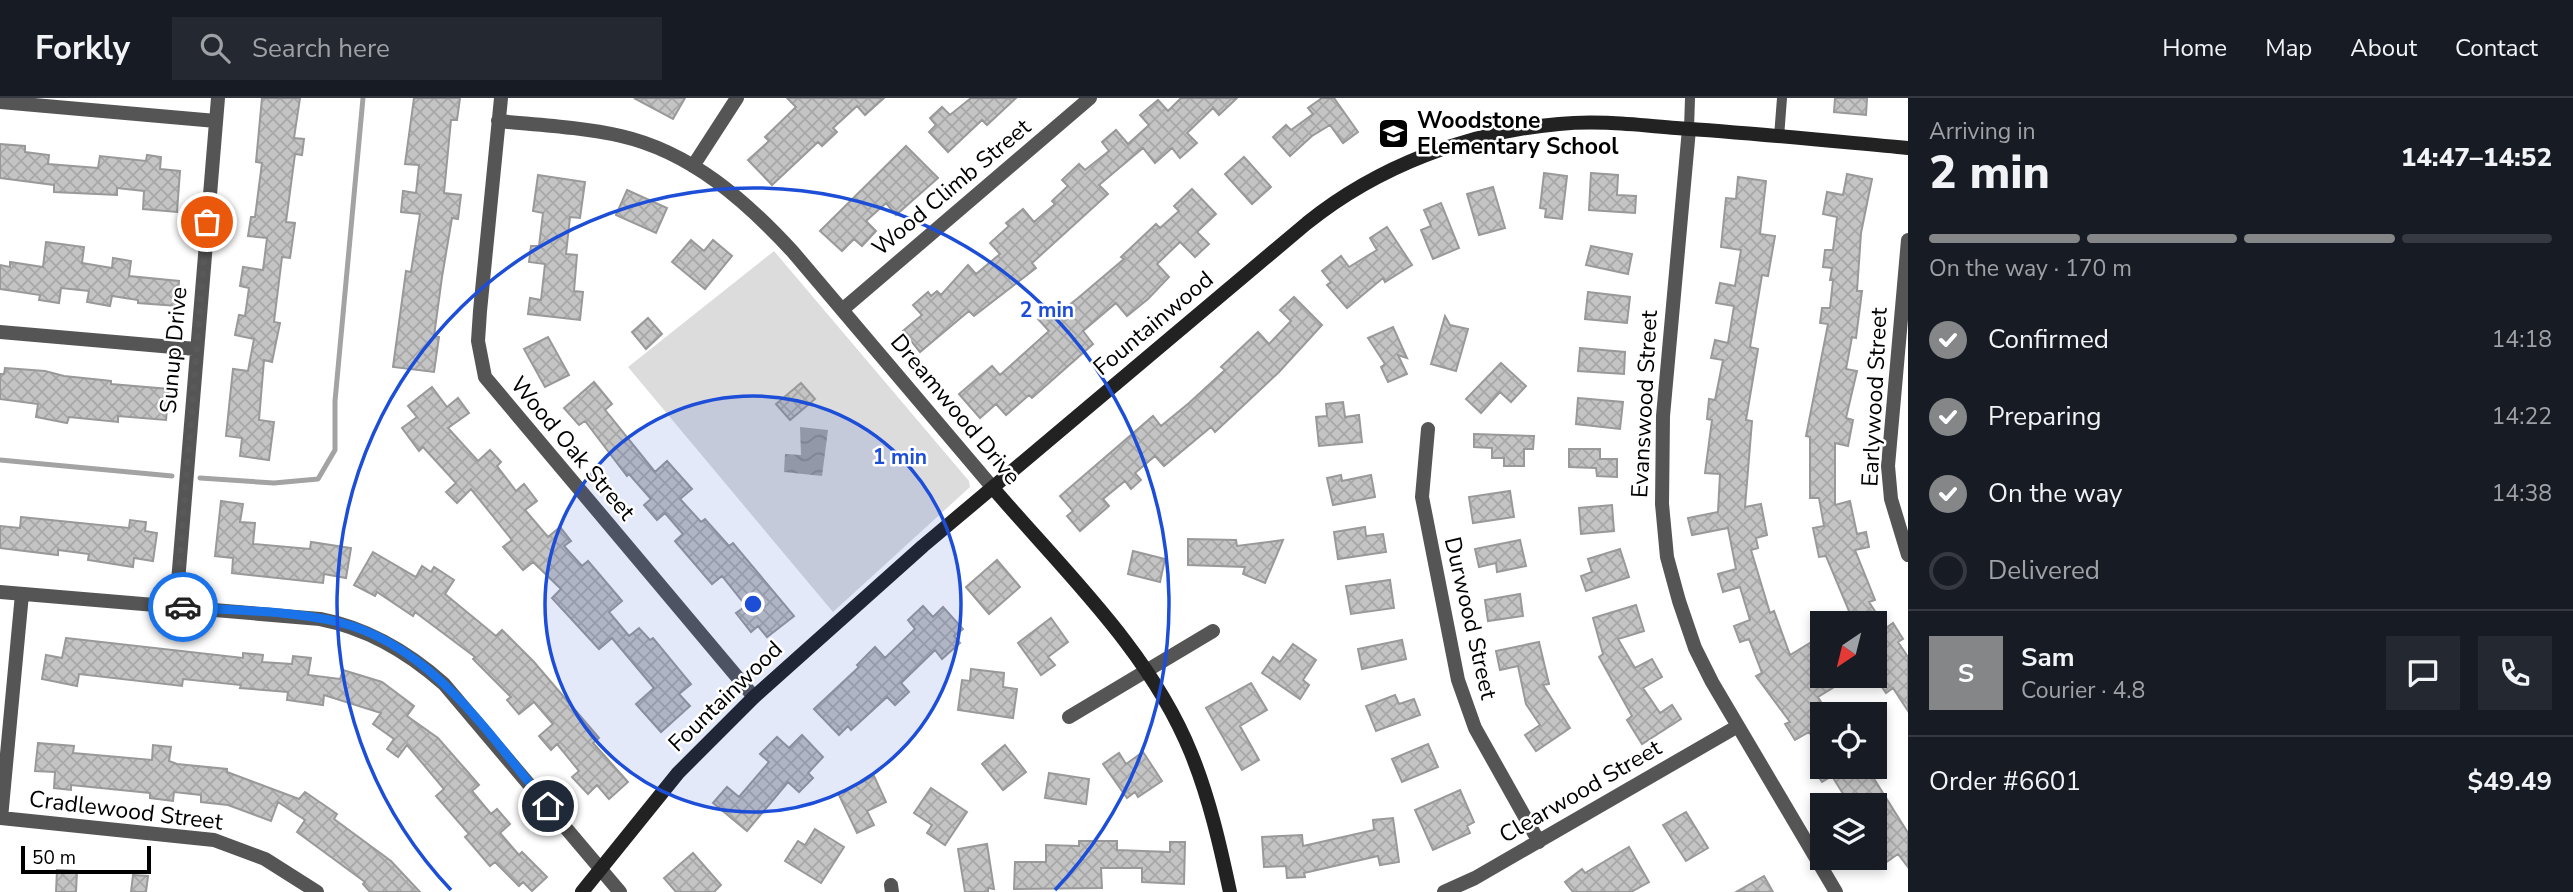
<!DOCTYPE html>
<html lang="en">
<head>
<meta charset="utf-8">
<style>
  body { margin:0; font-family:"Nunito Sans",sans-serif; background:#242831; color:#f1f3f6; height:100vh; display:flex; flex-direction:column; font-size:26px; white-space:nowrap }
  * { box-sizing:border-box; margin:0 }
  p { font-size:23px; color:#9ea1a6 }
  .icon { flex:none; width:38px; height:38px; fill:none; stroke:currentColor; stroke-width:2; stroke-linecap:round; stroke-linejoin:round }
  .map { position:relative; flex:1; overflow:hidden }
  .details { display:flex; flex-direction:column; background:#171b24; width:665px }
  .details>* { flex:none }
  .needle { width:46px; rotate:215deg }
  .controls { position:absolute; left:1810px; top:513px; display:grid; gap:14px }
  .controls a { display:grid; place-items:center; width:77px; height:77px; border-radius:0px; background:#171b24; box-shadow:0 4px 10px #0003; font-size:35px }
  .scale { position:absolute; left:21px; bottom:18px; width:130px; box-sizing:border-box; padding-left:7px; border:4px solid #000; border-top:0; font-size:19px; line-height:24px; white-space:nowrap; color:#000; -webkit-text-stroke:5px #fff; paint-order:stroke }
  .pin { position:absolute; display:grid; place-items:center; width:60px; height:60px; color:#fff; margin:-30px; border:4px solid #fff; border-radius:50%; box-shadow:0 2px 7px #0007 }
  .courier { position:absolute; display:grid; place-items:center; width:70px; height:70px; margin:-35px; border:5px solid #1a73e8; border-radius:50%; background:#fff; color:#222; box-shadow:0 2px 9px #0007 }
  .headline em { font-style:normal; font-weight:800 }
  .headline div { display:flex; flex-direction:column-reverse }
  .headline { display:flex; align-items:center; justify-content:space-between; height:119px; padding:0 21px }
  h1 { font-size:46px; font-weight:800; line-height:52px }
  .bar { display:grid; grid-template-columns:repeat(4,1fr); gap:10px 7px; align-content:center; height:84px; padding:0 21px }
  .bar i { height:9px; border-radius:5px; background:#363941 }
  .bar .selected { background:#858687 }
  .bar p { grid-column:span 4 }
  .line { display:flex; align-items:center; gap:18px; padding:0 21px; border-top:2px solid #363941 }
  .line div { flex:1 }
  .round { display:grid; place-items:center; flex:none; width:74px; height:74px; border-radius:0px; background:#242831 }
  ol { padding:0 21px; list-style:none }
  li { display:flex; align-items:center; gap:21px; height:77px }
  li p { margin-inline-start:auto }
  li .icon { padding:7px; border-radius:50%; background:#858687; color:#fff; stroke-width:4 }
  li:last-child { color:#9ea1a6 }
  li i { width:38px; height:38px; border:4px solid #363941; border-radius:50% }
  header { display:flex; align-items:center; gap:42px; box-sizing:border-box; height:98px; padding:0 35px; background:#171b24; border-bottom:2px solid #363941 }
  header strong { font-size:33px }
  nav { display:flex; gap:38px; margin-inline-start:auto; font-size:24px }
  .search { width:490px; height:63px; background:#242831; display:flex; align-items:center; gap:18px; box-sizing:border-box; padding:0 24px; border-radius:0px; color:#9ea1a6; font-size:26px }
  main { display:flex; flex:1; min-height:0 }
  .map>svg:first-child { display:block }
  .park { fill:#dcdcdc }
  .water { fill:url(#water-waves) }
  .lines { fill:none; stroke-linecap:round; stroke-linejoin:round }
  .stream { stroke:#a3a3a3; stroke-width:5 }
  .building { fill:url(#building-cross-hatch); stroke:#999; stroke-width:2 }
  .lane { stroke:#555; stroke-width:10 }
  .street { stroke:#555; stroke-width:14 }
  .secondary { stroke:#222; stroke-width:14 }
  .done { stroke:#595959; stroke-width:7; stroke-dasharray:0 12.6 }
  .route { stroke:#1a73e8; stroke-width:9 }
  .ring { fill:none; stroke:#1d4ed8; stroke-width:3.5 }
  .labels { text-anchor:middle; stroke-width:5; stroke-linejoin:round; paint-order:stroke }
  .poi-label { font-size:23px; font-weight:bold; fill:#000; stroke:#fff; text-anchor:start }
  .street-label { font-size:23px; fill:#000; stroke:#fff }
  .centre { fill:#1d4ed8; stroke:#fff; stroke-width:3.5 }
  .ring-label { font-size:21px; text-anchor:middle; font-weight:bold; fill:#1d4ed8; stroke:#fff; stroke-width:5; stroke-linejoin:round; paint-order:stroke }
</style>
</head>
<body>
<header>
<strong>Forkly</strong>
<div class="search"><svg class="icon" aria-label="search" viewBox="0 0 24 24"><circle cx="10" cy="10" r="6"/><path d="M15 15l6 6"/></svg>Search here</div>
<nav><a>Home</a><a>Map</a><a>About</a><a>Contact</a></nav>
</header>
<main>
<div class="map">
<svg width="1908" height="794" viewBox="0 0 1908 794">
  <defs>
    <pattern id="water-waves" width="16" height="10" patternUnits="userSpaceOnUse" patternTransform="scale(1.75)"><rect width="16" height="10" fill="#a3a3a3"/><path d="M0 5q4-4 8 0t8 0" fill="none" stroke="#8b8b8b"/></pattern>
    <pattern id="building-cross-hatch" width="8" height="8" patternUnits="userSpaceOnUse" patternTransform="scale(1.75)"><rect width="8" height="8" fill="#c4c4c4"/><path d="M0 0l8 8M0 8l8-8" fill="none" stroke="#a7a7a7"/></pattern>
  </defs>
  <rect width="100%" height="100%" fill="#fff"/>
  <path class="park" d="M774,153L969,383L970,389L833,514L628,269Z"/>
  <path class="water" d="M800,329L828,332L822,378L784,374L785,356L801,357Z"/>
  <g class="lines">
    <path class="stream" d="M0,362L172,378
      M200,380L274,385L318,381L335,352V303L363,0"/>
  </g>
  <path class="building" d="M262,0H300L294,40L304,41L302,57L295,56L286,124L295,125L290,160L282,159L274,224L280,225L272,264L264,262L259,322L274,324L269,362L240,358L242,340L226,338L233,271L248,273L254,241L235,237L239,217L245,218L249,190L240,188L243,169L263,172L267,140L248,138L251,119H255L262,65L256,64Z
    M414,0H460L457,22H451L444,95L461,97L458,121L452,120L442,179L434,238L439,239L434,274L393,269L406,173L411,174L420,116L401,114L403,93L416,95L419,67L405,66Z
    M634,0H685L673,21Z
    M787,0H884L865,17L857,8L833,30L837,34L822,48L818,44L772,87L748,62L769,43L765,39L796,9Z
    M971,0H1016L987,27L982,22L948,54L929,34L936,27L930,20L942,9L950,17Z
    M1181,0H1237L1219,17L1213,10L1187,35L1197,45L1180,60L1172,50L1155,65L1143,50L1099,87L1108,96L1032,165L1036,170L974,218L969,213L920,254L903,233L922,217L913,207L928,194L931,198L937,193L941,197L968,167L976,176L1000,156L990,145L1009,128L1006,125L1023,111L1034,124L1055,106L1052,103L1068,88L1062,82L1079,66L1085,72L1109,53L1102,44L1116,32L1128,46L1149,27L1140,17L1158,2L1168,13Z
    M1322,0H1334L1358,34L1343,45L1330,27L1312,38L1290,58L1273,39L1286,27L1291,32L1313,16L1308,10Z
    M1835,0H1867L1866,17L1834,14Z
    M0,46L25,48V54L49,57L48,66L98,70L100,58L146,63L147,57L161,59L160,71L180,73L177,114L143,111L144,93L117,90V97L54,94V87L0,80Z
    M906,48L938,80L896,117L886,105L866,123L876,133L862,148L854,141L842,153L820,133Z
    M1244,59L1271,89L1252,106L1225,76Z
    M1544,75L1567,78L1562,121L1545,119L1546,111L1540,110Z
    M1591,75L1618,77L1617,97L1636,98L1635,115L1589,112Z
    M1847,76L1872,81L1861,135L1857,193H1862L1856,240L1852,239L1846,271L1857,273L1846,320L1853,322L1848,348L1835,345V407L1850,403L1857,436L1866,434L1869,449L1855,452L1875,502L1869,504L1886,530L1893,525L1903,541L1898,544L1908,559V613L1893,590L1886,595L1874,577V525H1854L1826,458L1819,459L1813,430L1824,428L1819,400H1810V339L1806,338L1828,226L1820,225L1822,210H1830L1833,182H1830L1832,170L1823,169L1825,152H1833L1837,119L1823,116L1827,94L1843,97Z
    M538,77L585,84L580,120L570,119L566,156L577,157L574,193L583,194L580,222L528,216L530,200L541,202L545,166L529,164L531,148H539L543,115L533,113Z
    M1738,79L1766,83L1760,136L1775,138L1768,178L1762,177L1750,249L1758,251L1746,322L1752,323L1745,409L1761,406L1767,437L1756,440L1758,450L1751,452L1770,515L1774,513L1790,557L1813,543L1822,557V578H1852L1818,599L1828,616H1822V655L1809,634L1795,642L1785,626L1790,624L1756,578L1762,575L1749,541L1740,544L1734,528L1750,522L1740,489L1723,494L1718,476L1736,471L1728,430L1692,437L1688,420L1718,414L1720,376L1705,375L1712,322L1707,321L1709,301L1715,302L1723,262L1711,260L1715,242L1728,245L1734,208L1716,205L1720,185L1735,188L1741,152L1721,149L1726,100L1736,101Z
    M1493,89L1505,130L1479,137L1467,96Z
    M1192,91L1216,116L1197,134L1209,146L1195,159L1180,144L1157,166L1169,179L1148,201L1127,218L1116,205L1083,233L1093,246L1032,300L1029,297L1006,317L996,306L980,320L959,296L992,268L1000,277L1049,233L1038,221L1049,211L1055,218L1078,200L1124,161L1121,159L1156,126L1160,130L1179,113L1174,108Z
    M627,92L667,110L656,135L616,117Z
    M1441,105L1459,150L1433,161L1421,132L1431,128L1424,112Z
    M1387,129L1412,167L1385,184L1383,180L1347,210L1327,187L1331,184L1322,173L1341,158L1349,169L1377,152L1370,140Z
    M691,142L704,153L713,142L732,158L705,191L672,164Z
    M46,144L84,149L82,165L112,170L113,160L131,163L129,178L179,183L177,208L138,205V202L112,198L110,208L87,204L89,193L61,190L59,205L39,202L40,197L0,191V167L10,169V164L43,169Z
    M1591,148L1632,156L1628,176L1586,167Z
    M1588,194L1630,199L1627,225L1585,221Z
    M1294,199L1322,227L1279,274L1215,334L1211,329L1164,368L1155,358L1135,375L1141,382L1131,391L1125,383L1103,401L1109,408L1080,433L1067,418L1073,413L1060,398L1153,318L1161,328L1189,305L1225,272L1221,269L1258,234L1269,246L1291,223L1280,212Z
    M1445,218L1450,227L1468,231L1456,273L1431,266Z
    M648,220L662,236L646,251L632,234Z
    M1393,229L1407,260L1398,257L1407,276L1388,284L1381,269L1385,266L1368,240Z
    M548,239L569,277L545,289L524,251Z
    M1580,250L1625,254L1624,276L1578,273Z
    M1501,265L1526,288L1511,304L1500,294L1481,315L1466,301Z
    M5,270L45,273L64,278L111,283V286L169,291L166,322L118,318V324L69,319L67,325L36,319L38,306L0,301V276H4Z
    M594,284L612,306L605,312L655,374L667,363L692,391L680,401L701,424L705,421L729,448L733,445L794,518L767,539L758,528L751,534L736,515L746,508L722,478L712,486L675,443L683,436L665,415L657,422L644,407L651,401L629,376L627,378L585,323L579,327L564,310Z
    M801,285L815,301L790,322L776,306Z
    M432,289L447,309L458,300L469,315L448,330L478,363L490,352L501,364L497,368L516,393L524,386L537,403L525,412L548,439L560,429L571,443L564,448L582,468L588,463L622,503L609,514L629,538L639,530L650,542L653,540L691,586L679,596L690,608L661,634L636,606L654,590L612,540L599,551L552,500L561,491L533,464L523,472L503,449L512,442L471,391L457,405L446,394L456,385L423,349L419,353L402,330L417,319L408,308Z
    M1578,300L1623,304L1620,331L1576,326Z
    M1343,304L1345,319L1359,317L1362,344L1319,348L1316,319L1327,318L1326,306Z
    M1474,336L1534,338L1533,351H1524V368H1504V360H1492V350L1474,349Z
    M1569,351H1600V361H1617V379L1597,378L1596,370L1569,369Z
    M1341,377L1342,383L1371,377L1375,399L1333,407L1327,380Z
    M1510,393L1514,419L1473,425L1469,399Z
    M221,403L243,406L240,424L255,425L253,446L310,451L311,444L351,450L346,480L324,476L323,485L232,475L233,460L215,458Z
    M1612,407L1614,433L1581,436L1579,410Z
    M21,419L129,430L130,422L146,424L145,433L157,435L153,463L134,460L133,469L88,462L89,456L58,452V457L0,450V428L20,430Z
    M1365,429L1366,438L1383,436L1386,454L1338,461L1334,434Z
    M1188,441L1236,442L1237,448L1283,442L1265,485L1243,476L1245,469L1188,467Z
    M1520,442L1526,468L1497,474L1496,465L1479,469L1475,451Z
    M1620,451L1629,479L1586,493L1581,478L1592,474L1588,461Z
    M1133,453L1165,461L1160,484L1128,476Z
    M373,454L416,479L422,468L431,474L434,469L454,482L445,496L496,538L502,532L534,564L599,640L593,645L628,684L609,701L597,687L588,696L572,679L579,673L557,646L551,652L539,638L553,626L534,604L519,616L507,602L511,599L473,561L475,559L415,514L413,518L377,494L375,498L354,487Z
    M997,462L1020,489L989,516L966,489Z
    M1390,482L1394,510L1351,516L1346,488Z
    M1520,496L1523,518L1488,523L1485,502Z
    M1636,507L1644,533L1618,541L1635,570L1652,561L1662,579L1643,590L1660,615L1672,607L1681,621L1642,646L1627,622L1632,618L1599,559L1603,556L1593,520Z
    M923,508L933,519L943,509L963,531L954,538L960,545L942,561L935,552L901,585L909,594L895,607L887,599L851,632L848,628L839,637L814,611L859,569L857,567L875,549L885,560L915,531L908,522Z
    M1051,520L1068,544L1048,559L1055,567L1041,577L1018,545Z
    M66,540L243,560V555L263,557L262,564L292,566L293,558L311,560L308,577L340,581L343,572L382,584L414,608L407,618L438,640L466,672L479,687L472,693L491,716L497,711L510,726L500,735L519,757L522,754L547,779L532,793L523,784L519,788L495,764L490,768L465,739L469,736L436,698L444,691L407,647L398,659L387,651L394,641L373,626L381,615L324,597L323,607L287,602L288,594L240,590L241,587L183,581L182,588L79,576L77,588L42,581L46,557L62,560Z
    M1402,542L1406,561L1362,571L1358,551Z
    M1539,544L1549,586L1543,587L1570,630L1536,653L1525,637L1540,627L1526,606L1518,568L1500,572L1496,553Z
    M1293,546L1316,562L1303,582L1309,587L1300,601L1262,575L1273,559L1280,564Z
    M971,571L1004,575L1003,589L1017,591L1013,620L958,612L962,582L970,583Z
    M1251,585L1267,612L1240,628L1259,662L1242,672L1206,610Z
    M1395,597L1399,606L1414,601L1420,617L1376,633L1366,608Z
    M802,637L823,659L808,675L813,680L799,694L788,684L747,733L713,705L727,689L739,699L769,664L760,656L777,639L789,650Z
    M38,645L74,648L73,655L152,662L153,647L171,649L169,663L177,666L227,671V674L299,701L305,694L337,716L334,721L391,763L420,794H370L363,786L365,784L297,734L305,722L278,704L271,723L228,707L201,704V697L174,694L173,703L150,700V695L71,687V692L54,690L55,674L35,673Z
    M1428,646L1438,669L1402,684L1392,661Z
    M1005,647L1026,674L1003,692L982,666Z
    M1143,654L1162,683L1138,699L1135,694L1127,700L1103,666L1119,655L1126,666Z
    M1812,668H1866L1908,735V769L1898,756L1885,765L1875,751L1880,747L1874,738V707H1850L1832,678L1822,684Z
    M1049,675L1089,681L1086,706L1045,700Z
    M874,678L886,704L867,713L874,727L857,735L838,695Z
    M931,690L967,714L945,747L927,735L932,727L914,715Z
    M1460,692L1474,724L1467,728L1470,735L1433,752L1415,712Z
    M1686,714L1708,750L1686,763L1663,727Z
    M1393,720L1399,764L1380,767L1378,758L1304,775L1305,779L1287,780L1286,768L1264,769L1262,739L1302,737L1303,748L1374,732L1373,722Z
    M815,731L844,749L821,785L785,763L798,743L805,747Z
    M1079,743H1117V752L1170,754V744H1185L1184,786L1142,784V770H1101L1102,790L1014,791L1015,764H1046V747L1079,748Z
    M987,746L994,791L988,790V794H965L958,751Z
    M1629,749L1649,784L1631,794H1573L1565,784L1582,771L1585,775Z
    M693,755L721,787L714,794H676L664,780Z
    M57,772L77,773L76,794H56Z
    M133,777L148,778L146,794H131Z
    M1764,778L1773,794H1736Z"/>
  <g class="lines">
    <path class="lane" d="M1689,31L1690,0
      M1779,39L1782,0"/>
    <path class="street" d="M501,0L480,213L478,243L485,279L754,599
      M0,4L216,23
      M498,23C539,27 581,29 621,38C691,54 746,103 793,154L993,390
      M1689,31L1663,318L1662,406L1667,459L1679,503L1695,550L1712,584L1836,794
      M693,68L737,0
      M1908,142L1888,368L1891,401L1908,457
      M842,212L1090,0
      M0,234L196,251
      M1428,331L1422,399L1458,582L1475,630L1539,744
      M0,494L320,521C367,530 408,554 444,586L620,794
      M22,496L1,720L214,742L265,761L317,794
      M176,508L218,0
      M1069,619L1213,533
      M891,787L892,794
      M1444,794L1475,780L1738,628"/>
    <path class="secondary" d="M993,390C1063,472 1150,553 1191,655C1209,699 1220,747 1230,794
      M582,794L678,675L754,599L923,448L1307,125C1378,68 1468,34 1559,26C1598,22 1637,27 1676,30C1753,35 1831,43 1908,50"/>
  </g>
  <g class="lines">
    <path class="done" d="M183,509L176,508L207,124"/>
    <path class="route" d="M183,509C234,513 289,512 338,524C432,547 490,638 548,708"/>
  </g>
  <circle cx="753" cy="506" r="208" fill="#1d4ed8" fill-opacity=".12"/>
  <g class="ring">
    <circle cx="753" cy="506" r="208"/>
    <path d="M451 792A416 416 0 1 1 1055 792"/>
  </g>
  <defs>
    <symbol id="school-square" viewBox="-11 -11 22 22"><rect x="-9" y="-9" width="18" height="18" rx="4" fill="#000" stroke="#fff"/><path d="M0-5L7-2L0 1L-7-2ZM-4 1L0 2.5L4 1V4Q0 6-4 4Z" fill="#fff"/></symbol>
  </defs>
  <g fill-rule="evenodd">
    <use href="#school-square" x="1376" y="18" width="35" height="35"/>
  </g>
  <g class="labels">
    <g class="poi-label">
      <text x="1417" y="30">Woodstone<tspan x="1417" dy="26">Elementary School</tspan></text>
    </g>
    <g class="street-label">
      <text transform="translate(951 89) rotate(-40)" y="8">Wood Climb Street</text>
      <text transform="translate(1153 225) rotate(-40)" y="8">Fountainwood</text>
      <text transform="translate(173 252) rotate(-85)" y="8">Sunup Drive</text>
      <text transform="translate(1874 299) rotate(-87)" y="8">Earlywood Street</text>
      <text transform="translate(1644 306) rotate(-87)" y="8">Evanswood Street</text>
      <text transform="translate(956 311) rotate(50)" y="8">Dreamwood Drive</text>
      <text transform="translate(573 350) rotate(50)" y="8">Wood Oak Street</text>
      <text transform="translate(1471 520) rotate(77)" y="8">Durwood Street</text>
      <text transform="translate(725 598) rotate(-44)" y="8">Fountainwood</text>
      <text transform="translate(1580 693) rotate(-30)" y="8">Clearwood Street</text>
      <text transform="translate(126 712) rotate(7)" y="8">Cradlewood Street</text>
    </g>
  </g>
  <circle cx="753" cy="506" r="10" class="centre"/>
  <g class="ring-label">
    <text x="1047" y="219">2 min</text>
    <text x="900" y="366">1 min</text>
  </g>
</svg>
<div class="controls">
<a><svg class="needle" viewBox="-14 -14 28 28"><path d="M0-13l5 13h-10z" fill="#e53935"/><path d="M0 13l5-13h-10z" fill="#9ea1a6"/></svg></a>
<a><svg class="icon" aria-label="locate" viewBox="0 0 24 24"><circle cx="12" cy="12" r="6"/><path d="M12 2v4M12 18v4M2 12h4M18 12h4"/></svg></a>
<a><svg class="icon" aria-label="layers" viewBox="0 0 24 24"><path d="M12 4l9 5-9 5-9-5zM3 14l9 5 9-5"/></svg></a>
</div>
<div class="scale">50 m</div>
<div class="pin" style="left:207px;top:124px;background:#ea580c"><svg class="icon" aria-label="bag" viewBox="0 0 24 24"><path d="M5 8h14l-1 12H6zM9 8a3 3 0 0 1 6 0"/></svg></div>
<div class="pin" style="left:548px;top:708px;background:#1f2937"><svg class="icon" aria-label="home" viewBox="0 0 24 24"><path d="M3 11l9-7 9 7M6 9v11h12V9"/></svg></div>
<div class="courier" style="left:183px;top:509px"><svg class="icon" aria-label="car" viewBox="0 0 24 24"><path d="M5 17H2v-5l4-1 3-4h7l3 4 3 1v5h-3M9 17h6M6 11h13"/><circle cx="7" cy="17" r="2"/><circle cx="17" cy="17" r="2"/></svg></div>
</div>
<section class="details">
<div class="headline"><div><h1>2 min</h1><p>Arriving in</p></div><em>14:47–14:52</em></div>
<div class="bar"><i class="selected"></i><i class="selected"></i><i class="selected"></i><i></i><p>On the way · 170 m</p></div>
<ol>
<li><svg class="icon" aria-label="check" viewBox="0 0 24 24"><path d="M5 12l5 5 9-10"/></svg>Confirmed<p>14:18</p></li>
<li><svg class="icon" aria-label="check" viewBox="0 0 24 24"><path d="M5 12l5 5 9-10"/></svg>Preparing<p>14:22</p></li>
<li><svg class="icon" aria-label="check" viewBox="0 0 24 24"><path d="M5 12l5 5 9-10"/></svg>On the way<p>14:38</p></li>
<li><i></i>Delivered</li>
</ol>
<div class="line" style="height:126px"><b class="round" style="background:#858687;color:#fff">S</b><div><b>Sam</b><p>Courier · 4.8</p></div><a class="round"><svg class="icon" aria-label="chat" viewBox="0 0 24 24"><path d="M4 5h16v11H9l-5 4z"/></svg></a><a class="round"><svg class="icon" aria-label="phone" viewBox="0 0 24 24"><path d="M5 4h4l2 5-3 2q2 4 5 5l2-3 5 2v4C11 20 4 13 5 4z"/></svg></a></div>
<div class="line" style="height:91px"><div>Order #6601</div><b>$49.49</b></div>
</section>
</main>
</body>
</html>
